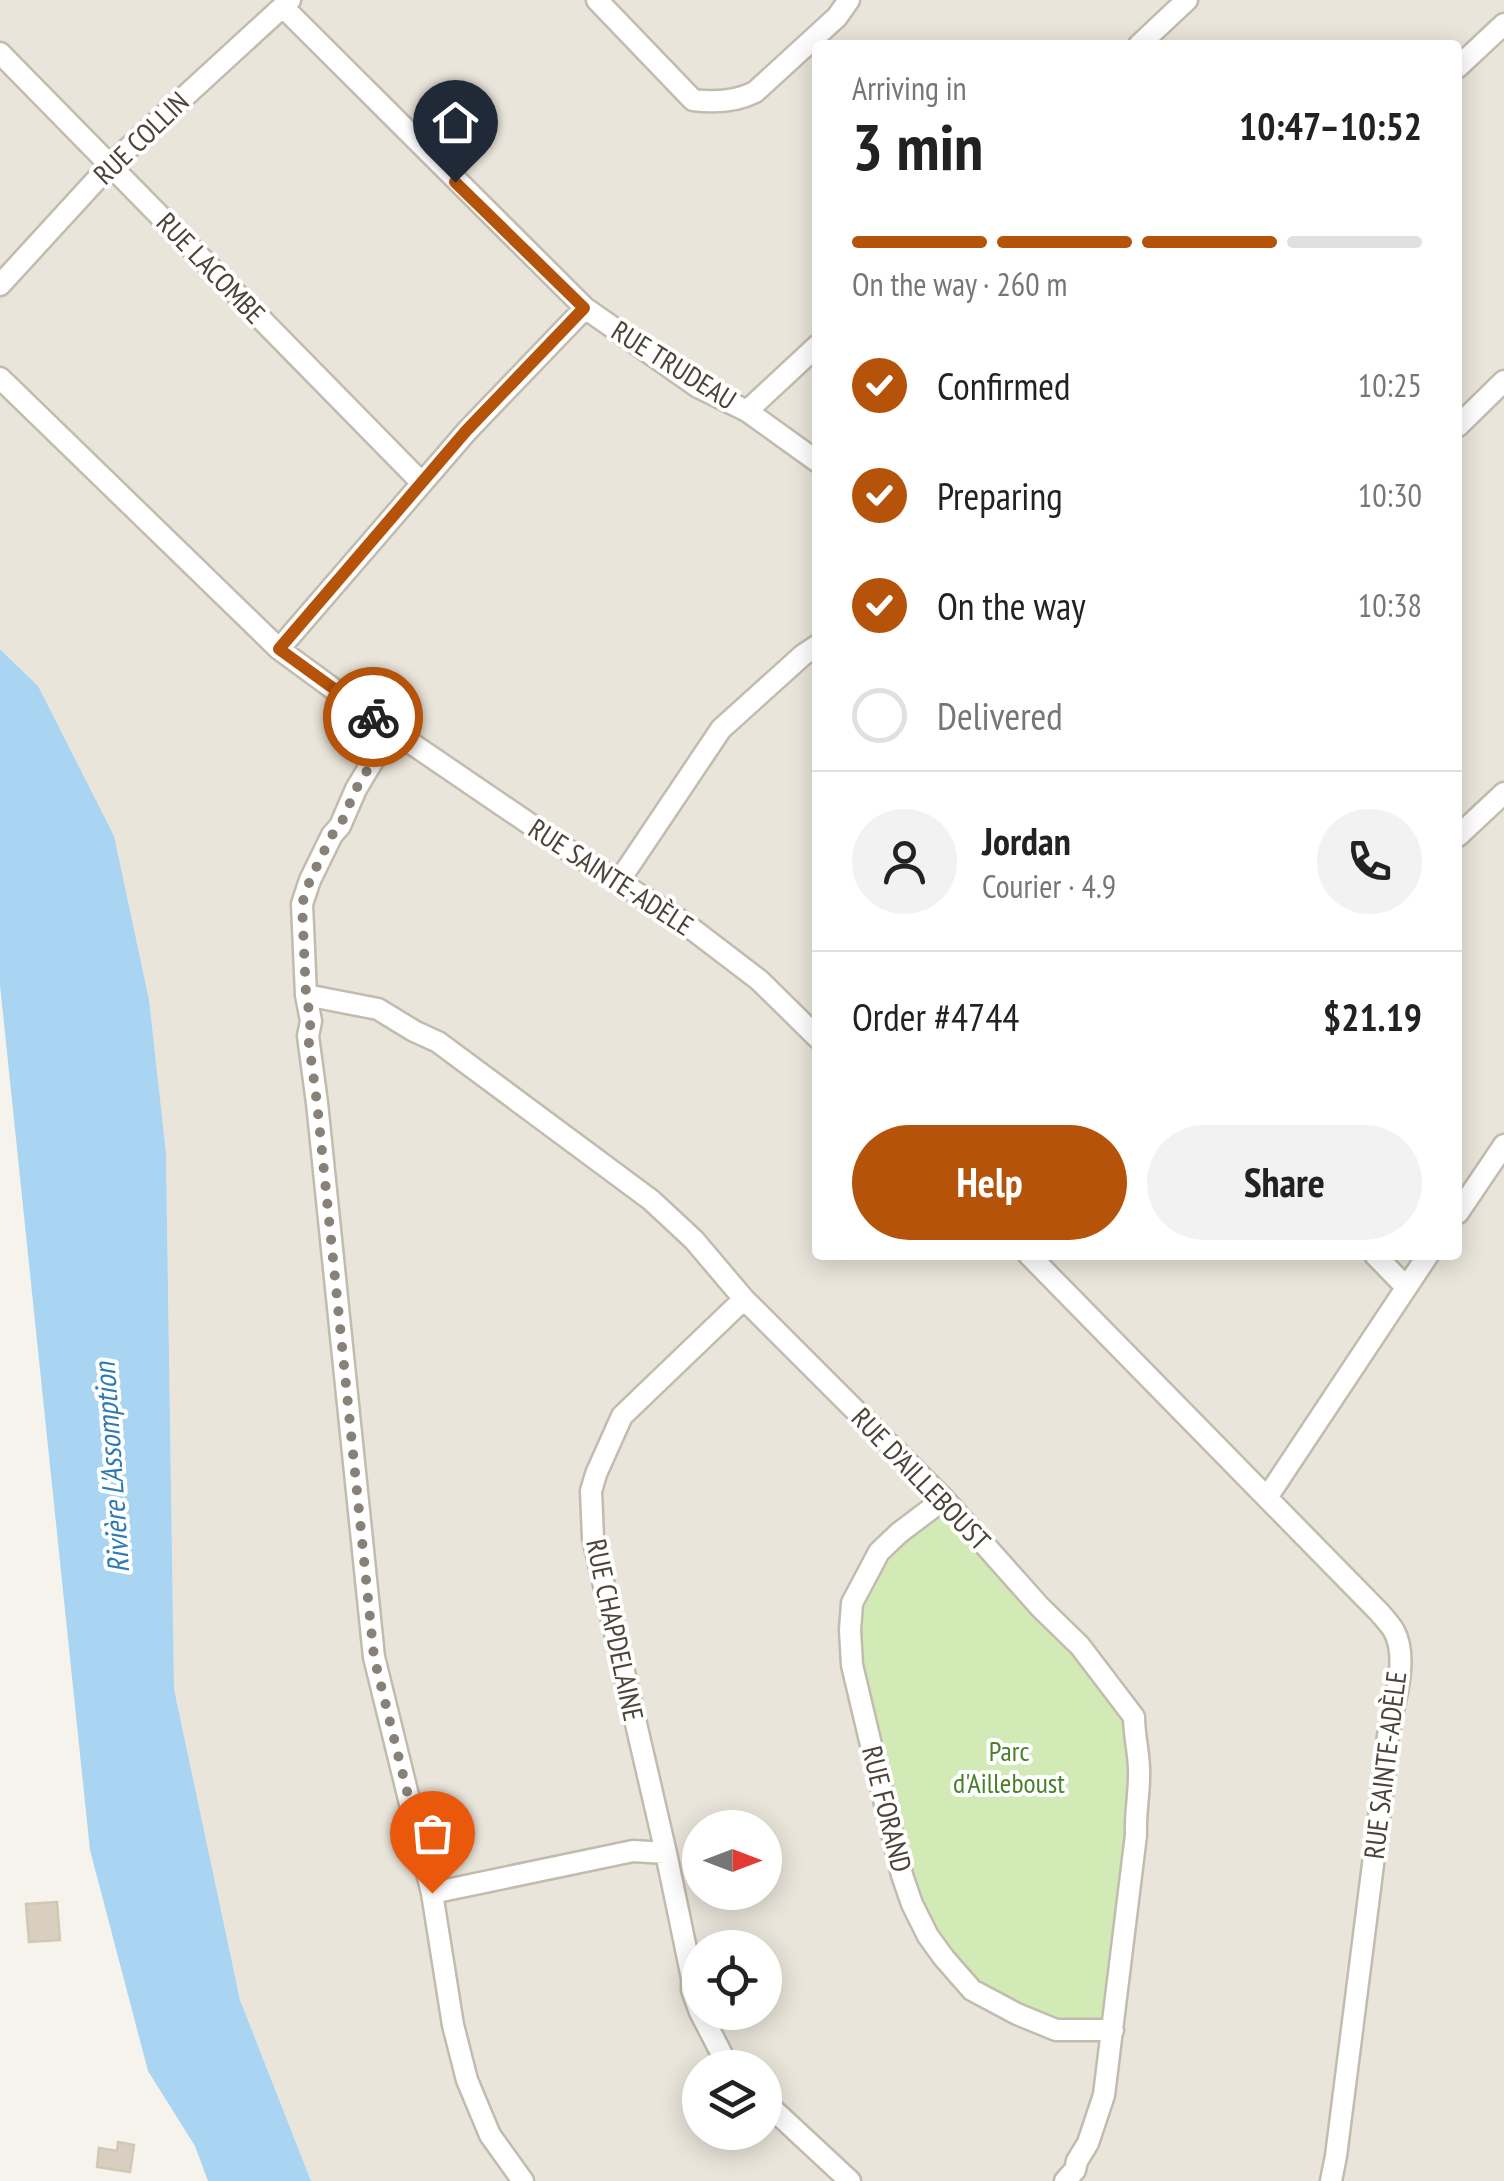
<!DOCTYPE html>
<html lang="en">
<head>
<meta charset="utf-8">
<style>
  body { margin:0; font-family:"PT Sans Narrow",sans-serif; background:#f2f2f2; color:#222; height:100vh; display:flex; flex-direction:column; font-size:38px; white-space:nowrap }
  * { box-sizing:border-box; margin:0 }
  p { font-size:32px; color:#767676 }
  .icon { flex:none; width:55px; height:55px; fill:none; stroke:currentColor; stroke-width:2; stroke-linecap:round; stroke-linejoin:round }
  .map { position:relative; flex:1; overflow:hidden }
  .sheet { position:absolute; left:812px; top:40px; width:650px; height:1220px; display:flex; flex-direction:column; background:#fff; border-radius:10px; box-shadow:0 5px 25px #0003 }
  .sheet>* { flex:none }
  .needle { width:65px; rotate:90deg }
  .tools { position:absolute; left:682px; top:1810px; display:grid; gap:20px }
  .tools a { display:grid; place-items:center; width:100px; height:100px; border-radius:50%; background:#fff; box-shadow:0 5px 25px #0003; font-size:50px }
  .pin { position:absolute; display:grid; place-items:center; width:85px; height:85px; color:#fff; margin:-102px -42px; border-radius:50% 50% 50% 0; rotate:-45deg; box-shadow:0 0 10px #0007 }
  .pin .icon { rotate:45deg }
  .courier { position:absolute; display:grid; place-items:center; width:100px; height:100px; margin:-50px; border:8px solid #b45309; border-radius:50%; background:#fff; color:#222; box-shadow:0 2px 12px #0007 }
  .headline em { font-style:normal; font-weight:700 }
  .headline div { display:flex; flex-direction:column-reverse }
  .headline { display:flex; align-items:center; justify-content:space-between; height:170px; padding:0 40px }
  h1 { font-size:65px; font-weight:700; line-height:75px }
  .bar { display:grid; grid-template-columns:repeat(4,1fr); gap:15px 10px; align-content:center; height:120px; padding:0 40px }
  .bar i { height:12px; border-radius:8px; background:#e0e0e0 }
  .bar .selected { background:#b45309 }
  .bar p { grid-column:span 4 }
  .line { display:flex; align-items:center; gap:25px; padding:0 40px; border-top:2px solid #e0e0e0 }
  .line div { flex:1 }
  .round { display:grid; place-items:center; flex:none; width:105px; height:105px; border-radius:52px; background:#f2f2f2 }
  ol { padding:0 40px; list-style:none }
  li { display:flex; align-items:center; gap:30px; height:110px }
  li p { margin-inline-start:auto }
  li .icon { padding:10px; border-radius:50%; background:#b45309; color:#fff; stroke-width:4 }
  li:last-child { color:#767676 }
  li i { width:55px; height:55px; border:5px solid #e0e0e0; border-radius:50% }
  .button { display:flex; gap:20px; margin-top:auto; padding:20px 40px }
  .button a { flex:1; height:115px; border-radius:60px; background:#b45309; color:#fff; font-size:40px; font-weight:700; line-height:115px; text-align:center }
  .button a+a { background:#f2f2f2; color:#222 }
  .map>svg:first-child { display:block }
  .residential { fill:#eae5da; fill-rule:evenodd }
  .green { fill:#d2eab5 }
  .water { fill:#a9d4f2 }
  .building { fill:#d8cfc1; stroke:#d3c7b4; stroke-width:2.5 }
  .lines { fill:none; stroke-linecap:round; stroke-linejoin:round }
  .minor-casing { stroke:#c2bbae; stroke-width:25 }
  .minor { stroke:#fff; stroke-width:20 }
  .done { stroke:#878178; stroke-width:10; stroke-dasharray:0 18 }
  .route { stroke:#b45309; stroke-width:12 }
  .labels { text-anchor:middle; stroke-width:8; stroke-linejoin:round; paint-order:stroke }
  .street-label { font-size:28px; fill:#4b4439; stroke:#fff }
  .park-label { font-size:28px; fill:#4a7f2a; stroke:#fff }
  .water-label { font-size:30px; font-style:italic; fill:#2e7ab2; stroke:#fff }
</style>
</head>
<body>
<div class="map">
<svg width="1504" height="2181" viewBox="0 0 1504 2181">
  <rect width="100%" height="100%" fill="#f6f3ec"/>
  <path class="residential" d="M0,0H1504V2181H311L240,2000L174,1689L166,1154L38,686L0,648ZM818,45H1458V1255H818ZM940,1500L1121,1678L1143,1728ZM700,1828H765V1892H700ZM700,1948H765V2012H700ZM700,2068H765V2132H700Z"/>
  <path class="green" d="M944,1499L1040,1607L1134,1729L1113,2030H1056L972,1990L925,1927L850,1630L879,1552Z"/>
  <path class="water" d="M0,649L38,686L114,836L149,1000L166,1154L174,1689L240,2000L311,2181H208L195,2146L148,2071L90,1850L0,985Z"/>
  <path class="building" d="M57,1902L60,1940L29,1942L26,1904Z
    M118,2142L134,2145L130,2172L97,2167L99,2148L117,2151Z"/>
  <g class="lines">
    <defs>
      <path id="minor" d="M597,0L693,100C715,103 735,102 755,92L837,17L849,0
        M283,7L585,308L698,387L747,411L818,462
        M1139,45L1187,0
        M0,53L422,483
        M1458,67L1504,24
        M0,285L110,165L290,0
        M0,378L279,649L358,707L565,848L683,922L759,980L818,1038
        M747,411L818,345
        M1458,426L1504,381
        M279,649L467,431L585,308
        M392,729L356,789L340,826L332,835L310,880L302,904L306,995L311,1021L308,1036L317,1103L374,1657L432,1893L453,2025L467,2080L490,2135L523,2181
        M1458,836L1504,793
        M619,881L721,729L803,655L818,645
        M306,995L378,1009L414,1031L438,1042L651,1200L694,1240L744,1299L944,1499L1040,1607L1080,1646L1134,1717C1134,1737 1140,1756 1139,1776C1139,1796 1135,1815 1136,1835L1104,2095L1088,2143L1077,2161L1075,2170L1065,2181
        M1458,1213L1504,1145
        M1029,1255L1379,1612C1384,1618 1390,1624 1394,1631C1413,1666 1384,1723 1386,1762L1336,2156L1331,2181
        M1375,1255L1406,1287
        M1268,1496L1428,1255
        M944,1499L899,1533L879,1552L852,1603L850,1630L852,1665L902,1875L912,1904L928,1936L944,1958L972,1990L1017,2014L1056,2030H1113
        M432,1893L633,1851L666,1853
        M700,2012L692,1990V1978L666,1853L593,1538L591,1491L596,1474L622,1416L744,1299
        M700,2012L729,2068
        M765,2102L850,2181"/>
    </defs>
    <use href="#minor" class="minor-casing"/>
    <use href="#minor" class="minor"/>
  </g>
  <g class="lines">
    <path class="done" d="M373,717L392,729L356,789L340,826L332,835L310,880L302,904L306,995L311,1021L308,1036L317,1103L374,1657L432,1893"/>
    <path class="route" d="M373,717L279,649L466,431L584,308L455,182"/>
  </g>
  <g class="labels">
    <g class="street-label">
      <text transform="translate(141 138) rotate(-44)" y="10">RUE COLLIN</text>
      <text transform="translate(211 268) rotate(46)" y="10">RUE LACOMBE</text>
      <text transform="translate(674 365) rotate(32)" y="10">RUE TRUDEAU</text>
      <text transform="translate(611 877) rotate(33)" y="10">RUE SAINTE-ADÈLE</text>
      <text transform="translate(921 1479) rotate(46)" y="10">RUE D'AILLEBOUST</text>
      <text transform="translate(615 1630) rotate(78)" y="10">RUE CHAPDELAINE</text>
      <text transform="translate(1385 1765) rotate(-83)" y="10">RUE SAINTE-ADÈLE</text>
      <text transform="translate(887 1809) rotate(76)" y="10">RUE FORAND</text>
    </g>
    <g class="park-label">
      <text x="1009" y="1761">Parc<tspan x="1009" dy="32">d'Ailleboust</tspan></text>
    </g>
    <g class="water-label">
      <text transform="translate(112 1468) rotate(-94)" y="10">Rivière L'Assomption</text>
    </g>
  </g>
</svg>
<div class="tools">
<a><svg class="needle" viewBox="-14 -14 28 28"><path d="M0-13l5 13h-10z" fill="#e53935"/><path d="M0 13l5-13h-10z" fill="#767676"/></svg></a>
<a><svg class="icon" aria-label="locate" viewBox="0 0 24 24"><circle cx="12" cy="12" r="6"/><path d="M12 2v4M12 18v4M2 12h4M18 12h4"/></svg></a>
<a><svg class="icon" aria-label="layers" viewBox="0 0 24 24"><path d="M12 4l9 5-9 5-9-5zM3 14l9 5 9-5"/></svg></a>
</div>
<div class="pin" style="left:432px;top:1893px;background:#ea580c"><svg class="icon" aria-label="bag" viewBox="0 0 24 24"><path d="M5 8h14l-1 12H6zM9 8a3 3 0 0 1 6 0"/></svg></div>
<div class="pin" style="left:455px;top:182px;background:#1f2937"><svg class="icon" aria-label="home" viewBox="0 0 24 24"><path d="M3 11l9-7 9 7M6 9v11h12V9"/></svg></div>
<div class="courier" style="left:373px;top:717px"><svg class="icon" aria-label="bike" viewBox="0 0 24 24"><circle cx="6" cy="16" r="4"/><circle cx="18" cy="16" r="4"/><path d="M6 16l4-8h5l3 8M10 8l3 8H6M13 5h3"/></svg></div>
<section class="sheet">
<div class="headline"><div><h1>3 min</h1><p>Arriving in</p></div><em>10:47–10:52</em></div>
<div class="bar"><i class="selected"></i><i class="selected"></i><i class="selected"></i><i></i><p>On the way · 260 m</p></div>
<ol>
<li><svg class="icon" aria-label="check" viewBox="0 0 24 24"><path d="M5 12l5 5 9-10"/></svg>Confirmed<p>10:25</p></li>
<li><svg class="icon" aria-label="check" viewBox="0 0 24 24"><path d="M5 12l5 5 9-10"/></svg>Preparing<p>10:30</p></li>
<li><svg class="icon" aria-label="check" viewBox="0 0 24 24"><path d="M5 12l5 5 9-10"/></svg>On the way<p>10:38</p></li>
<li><i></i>Delivered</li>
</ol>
<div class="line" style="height:180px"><a class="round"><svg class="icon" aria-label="person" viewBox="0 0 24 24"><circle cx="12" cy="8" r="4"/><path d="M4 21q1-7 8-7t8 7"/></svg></a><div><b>Jordan</b><p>Courier · 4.9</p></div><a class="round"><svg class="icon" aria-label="phone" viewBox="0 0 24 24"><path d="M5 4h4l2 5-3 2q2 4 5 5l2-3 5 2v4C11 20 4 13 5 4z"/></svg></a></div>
<div class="line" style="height:130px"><div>Order #4744</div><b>$21.19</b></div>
<div class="button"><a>Help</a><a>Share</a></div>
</section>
</div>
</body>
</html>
